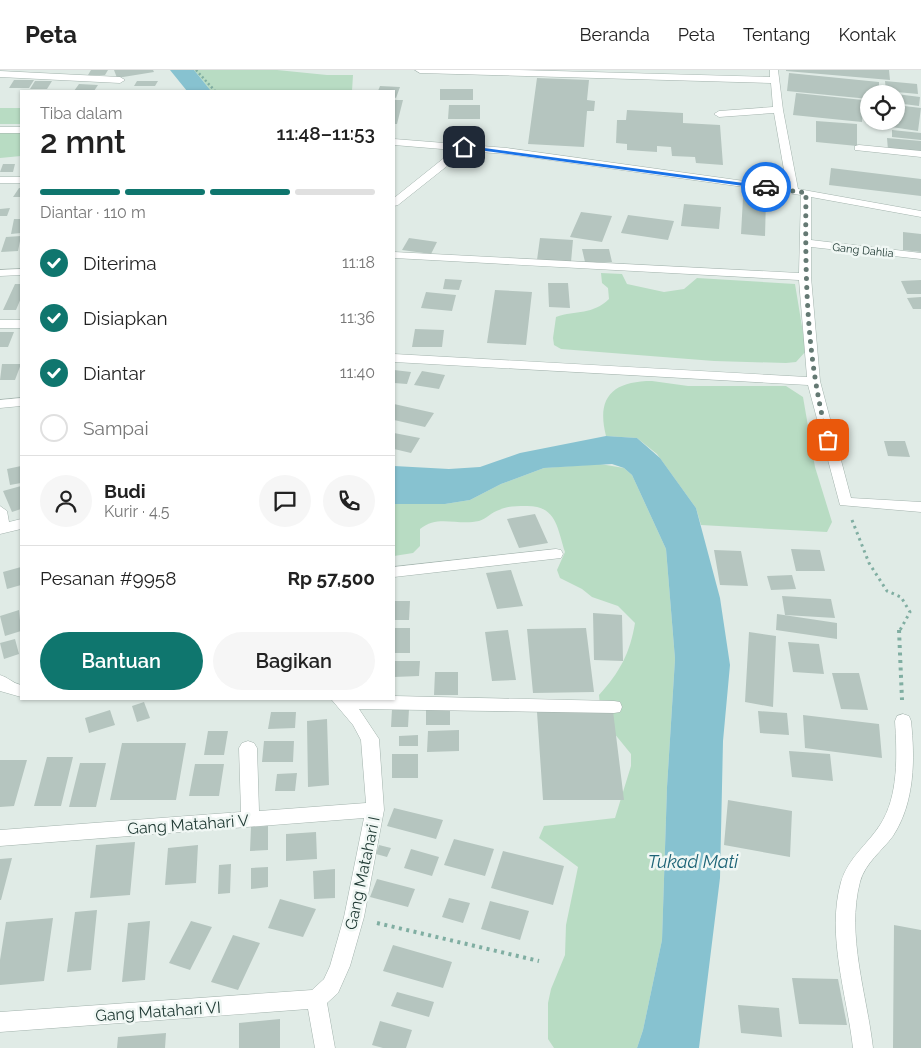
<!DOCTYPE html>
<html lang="id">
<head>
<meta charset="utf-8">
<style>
  body { margin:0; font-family:Raleway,sans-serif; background:#f6f6f6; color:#222; height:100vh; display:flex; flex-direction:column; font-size:19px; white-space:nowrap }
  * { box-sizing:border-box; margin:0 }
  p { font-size:16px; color:#767676 }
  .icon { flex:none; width:28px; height:28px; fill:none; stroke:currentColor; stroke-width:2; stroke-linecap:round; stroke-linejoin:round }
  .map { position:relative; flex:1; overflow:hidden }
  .side { position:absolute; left:20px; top:20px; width:375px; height:610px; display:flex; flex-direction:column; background:#fff; border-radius:0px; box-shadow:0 1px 4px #0004 }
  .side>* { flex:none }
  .buttons { position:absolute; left:860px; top:15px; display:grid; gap:10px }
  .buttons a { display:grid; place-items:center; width:45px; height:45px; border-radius:50%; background:#fff; box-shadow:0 1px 4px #0004; font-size:25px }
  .pin { position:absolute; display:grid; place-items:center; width:42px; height:42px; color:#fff; margin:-21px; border-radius:10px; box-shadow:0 2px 8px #0006 }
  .courier { position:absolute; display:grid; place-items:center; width:50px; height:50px; margin:-25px; border:4px solid #1a73e8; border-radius:50%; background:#fff; color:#222; box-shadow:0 1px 6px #0007 }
  .headline em { font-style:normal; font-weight:600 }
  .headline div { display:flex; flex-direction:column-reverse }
  .headline { display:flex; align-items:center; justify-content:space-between; height:85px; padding:0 20px }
  h1 { font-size:32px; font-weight:600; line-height:38px }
  .bar { display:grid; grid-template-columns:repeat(4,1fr); gap:8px 5px; align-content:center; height:60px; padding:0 20px }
  .bar i { height:6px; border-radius:4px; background:#e0e0e0 }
  .bar .active { background:#0f766e }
  .bar p { grid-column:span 4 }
  .line { display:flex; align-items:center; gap:12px; padding:0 20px; border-top:1px solid #e0e0e0 }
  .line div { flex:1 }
  .round { display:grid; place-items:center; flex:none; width:52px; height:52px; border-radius:26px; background:#f6f6f6 }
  ol { padding:0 20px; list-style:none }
  li { display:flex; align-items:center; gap:15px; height:55px }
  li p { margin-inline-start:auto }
  li .icon { padding:5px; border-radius:50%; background:#0f766e; color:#fff; stroke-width:4 }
  li:last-child { color:#767676 }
  li i { width:28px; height:28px; border:2px solid #e0e0e0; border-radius:50% }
  .cta { display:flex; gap:10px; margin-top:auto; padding:10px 20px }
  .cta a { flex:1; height:58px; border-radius:30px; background:#0f766e; color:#fff; font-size:20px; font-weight:600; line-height:58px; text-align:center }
  .cta a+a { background:#f6f6f6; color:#222 }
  header { display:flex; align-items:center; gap:30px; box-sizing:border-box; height:70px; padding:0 25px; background:#fff; border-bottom:1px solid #e0e0e0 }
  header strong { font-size:24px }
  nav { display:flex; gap:28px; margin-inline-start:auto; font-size:18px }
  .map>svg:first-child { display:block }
  .green { fill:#b8dcc3 }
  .water { fill:#87c2d0 }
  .building { fill:#b5c5bf }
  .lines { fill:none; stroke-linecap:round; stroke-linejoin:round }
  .lane-casing { stroke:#a3b3ad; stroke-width:1 }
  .street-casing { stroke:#a3b3ad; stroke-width:1 }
  .path-far2 { stroke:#80aea2; stroke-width:2.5; stroke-dasharray:2 2.5; stroke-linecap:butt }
  .path-far1 { stroke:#80aea2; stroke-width:3; stroke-dasharray:2.5 4; stroke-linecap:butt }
  .path { stroke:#80aea2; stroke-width:4; stroke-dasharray:3 4.5; stroke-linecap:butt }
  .lane { fill:#fff; fill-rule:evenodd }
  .street { fill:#fff; fill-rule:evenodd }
  .route { fill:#1a73e8 }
  .done { stroke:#647973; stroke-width:5; stroke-dasharray:0 9 }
  .labels { text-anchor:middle; stroke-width:5; stroke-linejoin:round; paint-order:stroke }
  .far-street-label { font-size:11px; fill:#213b35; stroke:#f0f7f4 }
  .near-street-label { font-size:16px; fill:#213b35; stroke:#f0f7f4 }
  .near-water-label { font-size:18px; font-style:italic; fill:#1c6376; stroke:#f0f7f4 }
</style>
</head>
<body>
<header>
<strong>Peta</strong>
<nav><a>Beranda</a><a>Peta</a><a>Tentang</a><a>Kontak</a></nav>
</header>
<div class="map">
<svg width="921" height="978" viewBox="0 0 921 978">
  <rect width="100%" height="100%" fill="#e0ebe6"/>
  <path class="green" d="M194,0H277L327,5H353L352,21H211Z
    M0,38H21V54H0Z
    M0,63H21V86L0,88Z
    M601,203L622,204L627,214L664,222L684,219L697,208L795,214L806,281L796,292L786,293L714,291L561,279L554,275L553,268L556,247C576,240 593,245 609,229L608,218L602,213Z
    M652,311L688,316H786L803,327L815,397L832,452L827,462L701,455L696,438L657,384L637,368L606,366C596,327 613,311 652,311Z
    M600,394L624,398L632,405L666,479L675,589L667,717L662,870L643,960L637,978H554L548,969V933L551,919L565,885L566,855L578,797L539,768L544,756L615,748L631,696V684L601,647L599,625C620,602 630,583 635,553L618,536L592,527L582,519L560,508L557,500L565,482C557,458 557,435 525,436C516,436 507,436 499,440C492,442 486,449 479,451C457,456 438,444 420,459V476L413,483L394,486V434H445L470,430L501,414L544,398Z"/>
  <path class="water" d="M170,0H194L211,21H187Z
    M606,366L637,368L660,388L696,438L720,528L730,595L723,671L720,808L699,978H637L643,960L662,870L667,717L675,589L666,479L632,405L624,398L612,394L544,398L501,414L470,430L445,434H394V396L449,399L480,397L520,383Z"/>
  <path class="building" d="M91,0H108L105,5H88Z
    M114,0H153L154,2L117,8Z
    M786,0H889L890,10L786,1Z
    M789,3L879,12V24H869V29L787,21Z
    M537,8L589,10L587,30L595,31L594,41H587L584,77L528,74Z
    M14,10H34L29,18H9Z
    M35,11H52L47,19H30Z
    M137,11H158L155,16H134Z
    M885,11L917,14L918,24L886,21Z
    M79,14L98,15L94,21H74Z
    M380,16L400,17L396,28L394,27V21H378Z
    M440,19H473V30H440Z
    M796,23L863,30L862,52L793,45Z
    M896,24L920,27L919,36L896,33Z
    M394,30H403L397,54H394Z
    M449,35H480V49H448Z
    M896,35L921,38L918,61L885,56L886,51H896Z
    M627,40L683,43V53L720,55L723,95L696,93L695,87L672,86L671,77L657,76V82L627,80V74L616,73L617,50H626Z
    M816,51L857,54V76L816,72Z
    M892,60L921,63V70L892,67Z
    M887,68L921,71V83L888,80Z
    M3,94H15L13,102H0Z
    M831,98L921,109V126L829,115Z
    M19,118H21V127H13Z
    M743,128L766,129L765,166L741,164Z
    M684,134L721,137L719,159L681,156Z
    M10,138L7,146H0V139Z
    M581,142L612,146L602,172L570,167Z
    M628,145L674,151L668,170L621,163Z
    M14,149H21V163L11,164Z
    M903,162L921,164V182L903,180Z
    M21,166L18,181L1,182L6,167Z
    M409,168L437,172L431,184L402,180Z
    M540,168L573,170L571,192L537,190Z
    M582,179H609L612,192H585Z
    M445,209L462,210L459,220L443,219Z
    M921,210V224H907L901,211Z
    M548,213H568L570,238L549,237Z
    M15,214H21V228L16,240H3Z
    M495,220L532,222L526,275L487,273Z
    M426,222L456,225L452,241L421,238Z
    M921,227V239H913L907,228Z
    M415,259L444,260L442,277H412Z
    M0,262H14L8,277H0Z
    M2,294H21L15,310H0Z
    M394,300L411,302L407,314L394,313Z
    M422,301L445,305L439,319L414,315Z
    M394,334L434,343L425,357L394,350Z
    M394,363L420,368L411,383L394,379Z
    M884,371H905L910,387L888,386Z
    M21,396V413L10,415L7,399Z
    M21,416V439L12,442L3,421Z
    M535,444L548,473L519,478L507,449Z
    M791,479L820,480L825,501H796Z
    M714,480L741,481L748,516L720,515Z
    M21,497V515L7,519L3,502Z
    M511,500L523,536L497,539L486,503Z
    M792,505L796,519L771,520L767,506Z
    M782,526L831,529L835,548L785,545Z
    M394,531H410L409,550H394Z
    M19,540L21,561L5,566L0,546Z
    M593,543L622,545L623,591L594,590Z
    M777,544L837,553V569L776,560Z
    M394,558H410V583H394Z
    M586,558L594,622L533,623L527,559Z
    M508,560L516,610L492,611L485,562Z
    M749,562L776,566L773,637L745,632Z
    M15,569L19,584L4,589L0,573Z
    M788,572L819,574L824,604L793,602Z
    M394,591H420L419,606L394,607Z
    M435,602H458V625H434Z
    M832,603H859L868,640L841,639Z
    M144,632L150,648L137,652L132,636Z
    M392,639H409L408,657H391Z
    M110,640L115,655L89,663L85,648Z
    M426,640H450V655H426Z
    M613,641L624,730H543L537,642Z
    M758,641L787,643L789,665L760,663Z
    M271,642H296L295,658L268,659Z
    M803,645L879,654L882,688L805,678Z
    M327,649L329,715L308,717L307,651Z
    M459,660V681L427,682L428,661Z
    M208,661H228L224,685H204Z
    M418,665V676H399V666Z
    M264,671H294L293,692H262Z
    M122,673H186L176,730H110Z
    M789,681L830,684L833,711L792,707Z
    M392,684H418V708H392Z
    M47,687H73L61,736H34Z
    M0,690H27L14,736L0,737Z
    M80,693H106L96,737H69Z
    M195,694H224L219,726H189Z
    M297,703L295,721H275L277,704Z
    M728,730L792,741L790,787L724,775Z
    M394,738L443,750L436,769L387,756Z
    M268,756V780L250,781L251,757Z
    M316,762L317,789L286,791V764Z
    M454,769L494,779L485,806L444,795Z
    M135,772L130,825L90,828L96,775Z
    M198,775L196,813L165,815L168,778Z
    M379,775L391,778L387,787L376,784Z
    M411,779L439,787L432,806L404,798Z
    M503,781L564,796L553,835L491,818Z
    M12,788L1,830H0V789Z
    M231,794L230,823L218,824L219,795Z
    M268,797V817L251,819V798Z
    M335,799V828L314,829L313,801Z
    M377,809L415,819L408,837L370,827Z
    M449,828L470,833L463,853L442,847Z
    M280,829L316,839L303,867L268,858Z
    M490,831L529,841L520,870L481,859Z
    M97,840L91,900L67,902L75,842Z
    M53,848L44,911L0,915V890L6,852Z
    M150,851L145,910L122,912L128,853Z
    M191,851L212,857L190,900L169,893Z
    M894,855L921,860V978H893Z
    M233,865L260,873L238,920L211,912Z
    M393,875L452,892L443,918L383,901Z
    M792,908L838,909L847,955L799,954Z
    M397,922L434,932L429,947L391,936Z
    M738,935L779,938L782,967L741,963Z
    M280,949V978H239V953Z
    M380,951L412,960L406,978H383L372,975Z
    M166,963L165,978H117L118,967Z"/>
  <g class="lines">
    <defs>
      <path id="lane" d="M859,75L921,81V87L855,80V76Z"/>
      <path id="street" d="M415,0H519L770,7V0H778L783,40L798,119L921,141V147L811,127V170L921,183V189L811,177V207L820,311L851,428L921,432V442L840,435L808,315L394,292V284L807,307L799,210L394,188V182L799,203L801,125L507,84L466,81L398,135L394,136V128L454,80L394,75V69L507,78L787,117L774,43L719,47L714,44L719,41L773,37L771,13L420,3Z
        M0,1L120,7L125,10L120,13L0,7Z
        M0,57H21V63H0Z
        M0,107H21V113H0Z
        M21,199V205L0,206V200Z
        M0,250H21V258H0Z
        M21,328V336L0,338V330Z
        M0,436L7,441L9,452L21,449V459L0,464Z
        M556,479L561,480L563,484L561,488L394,507V497Z
        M0,605C8,607 12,613 21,615V627L0,621Z
        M394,626L614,631L620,632L622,637L620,642L614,643L359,639L379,669L384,740L364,847L350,896L338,923L327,933L335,978H315L308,939L0,962V942L312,920L324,909L330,896L344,847L364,748L0,776V760L241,742L239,678L242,673L248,671L254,673L257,678L259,741L366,733L361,670L353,655L331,629H394Z
        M903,644L909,646L911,651C915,689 915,732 893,766C882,781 865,793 860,812C846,865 867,925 873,978H853C847,925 826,865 841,812C848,788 867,775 880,755C899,726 897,684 895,651L897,646Z"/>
    </defs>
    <use href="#lane" class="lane-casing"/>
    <use href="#street" class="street-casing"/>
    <path class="path-far2" d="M196,0L215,21"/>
    <path class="path-far1" d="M852,450L869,493L887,521L901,527L910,542L899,562"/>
    <path class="path" d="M899,560L902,630
      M377,853L539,891"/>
    <use href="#lane" class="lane"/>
    <use href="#street" class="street"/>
  </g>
  <path class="route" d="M462,75L766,116L769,117L766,119L464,78Z"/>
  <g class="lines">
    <path class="done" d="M766,117L806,123C805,208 806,287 828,370"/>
  </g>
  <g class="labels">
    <g class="far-street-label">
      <text transform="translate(863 180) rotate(6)" y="4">Gang Dahlia</text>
    </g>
    <g class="near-street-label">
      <text transform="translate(188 754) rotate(-4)" y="6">Gang Matahari V</text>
      <text transform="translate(362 803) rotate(-78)" y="6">Gang Matahari I</text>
      <text transform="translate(158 941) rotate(-4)" y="6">Gang Matahari VI</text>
    </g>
    <g class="near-water-label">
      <text x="693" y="798">Tukad Mati</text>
    </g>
  </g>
</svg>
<div class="buttons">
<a><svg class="icon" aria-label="locate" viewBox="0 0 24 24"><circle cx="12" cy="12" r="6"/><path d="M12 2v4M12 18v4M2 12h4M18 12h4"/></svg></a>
</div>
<div class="pin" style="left:828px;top:370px;background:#ea580c"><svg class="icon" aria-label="bag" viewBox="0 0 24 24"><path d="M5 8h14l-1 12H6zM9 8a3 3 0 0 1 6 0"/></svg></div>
<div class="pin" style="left:464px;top:77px;background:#1f2937"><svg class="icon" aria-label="home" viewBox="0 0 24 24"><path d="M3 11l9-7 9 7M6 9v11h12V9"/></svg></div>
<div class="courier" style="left:766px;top:117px"><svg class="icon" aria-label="car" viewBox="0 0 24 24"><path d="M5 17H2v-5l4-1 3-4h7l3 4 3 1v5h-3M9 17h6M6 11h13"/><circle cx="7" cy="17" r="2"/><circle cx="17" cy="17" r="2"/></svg></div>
<section class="side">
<div class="headline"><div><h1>2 mnt</h1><p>Tiba dalam</p></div><em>11:48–11:53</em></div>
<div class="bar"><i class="active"></i><i class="active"></i><i class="active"></i><i></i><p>Diantar · 110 m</p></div>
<ol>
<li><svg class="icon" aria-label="check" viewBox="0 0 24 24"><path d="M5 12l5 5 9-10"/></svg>Diterima<p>11:18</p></li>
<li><svg class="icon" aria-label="check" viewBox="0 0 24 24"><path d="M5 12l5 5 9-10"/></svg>Disiapkan<p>11:36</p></li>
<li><svg class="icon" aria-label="check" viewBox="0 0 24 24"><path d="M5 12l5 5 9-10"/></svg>Diantar<p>11:40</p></li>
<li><i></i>Sampai</li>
</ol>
<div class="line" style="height:90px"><a class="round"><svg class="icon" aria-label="person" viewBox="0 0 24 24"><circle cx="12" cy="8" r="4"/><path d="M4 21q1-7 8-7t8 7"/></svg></a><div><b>Budi</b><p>Kurir · 4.5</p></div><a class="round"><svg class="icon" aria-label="chat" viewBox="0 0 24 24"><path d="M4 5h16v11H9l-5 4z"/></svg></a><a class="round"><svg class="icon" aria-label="phone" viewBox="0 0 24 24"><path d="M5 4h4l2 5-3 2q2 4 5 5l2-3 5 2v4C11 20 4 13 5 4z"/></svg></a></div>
<div class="line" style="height:65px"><div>Pesanan #9958</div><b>Rp 57,500</b></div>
<div class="cta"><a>Bantuan</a><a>Bagikan</a></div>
</section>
</div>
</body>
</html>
